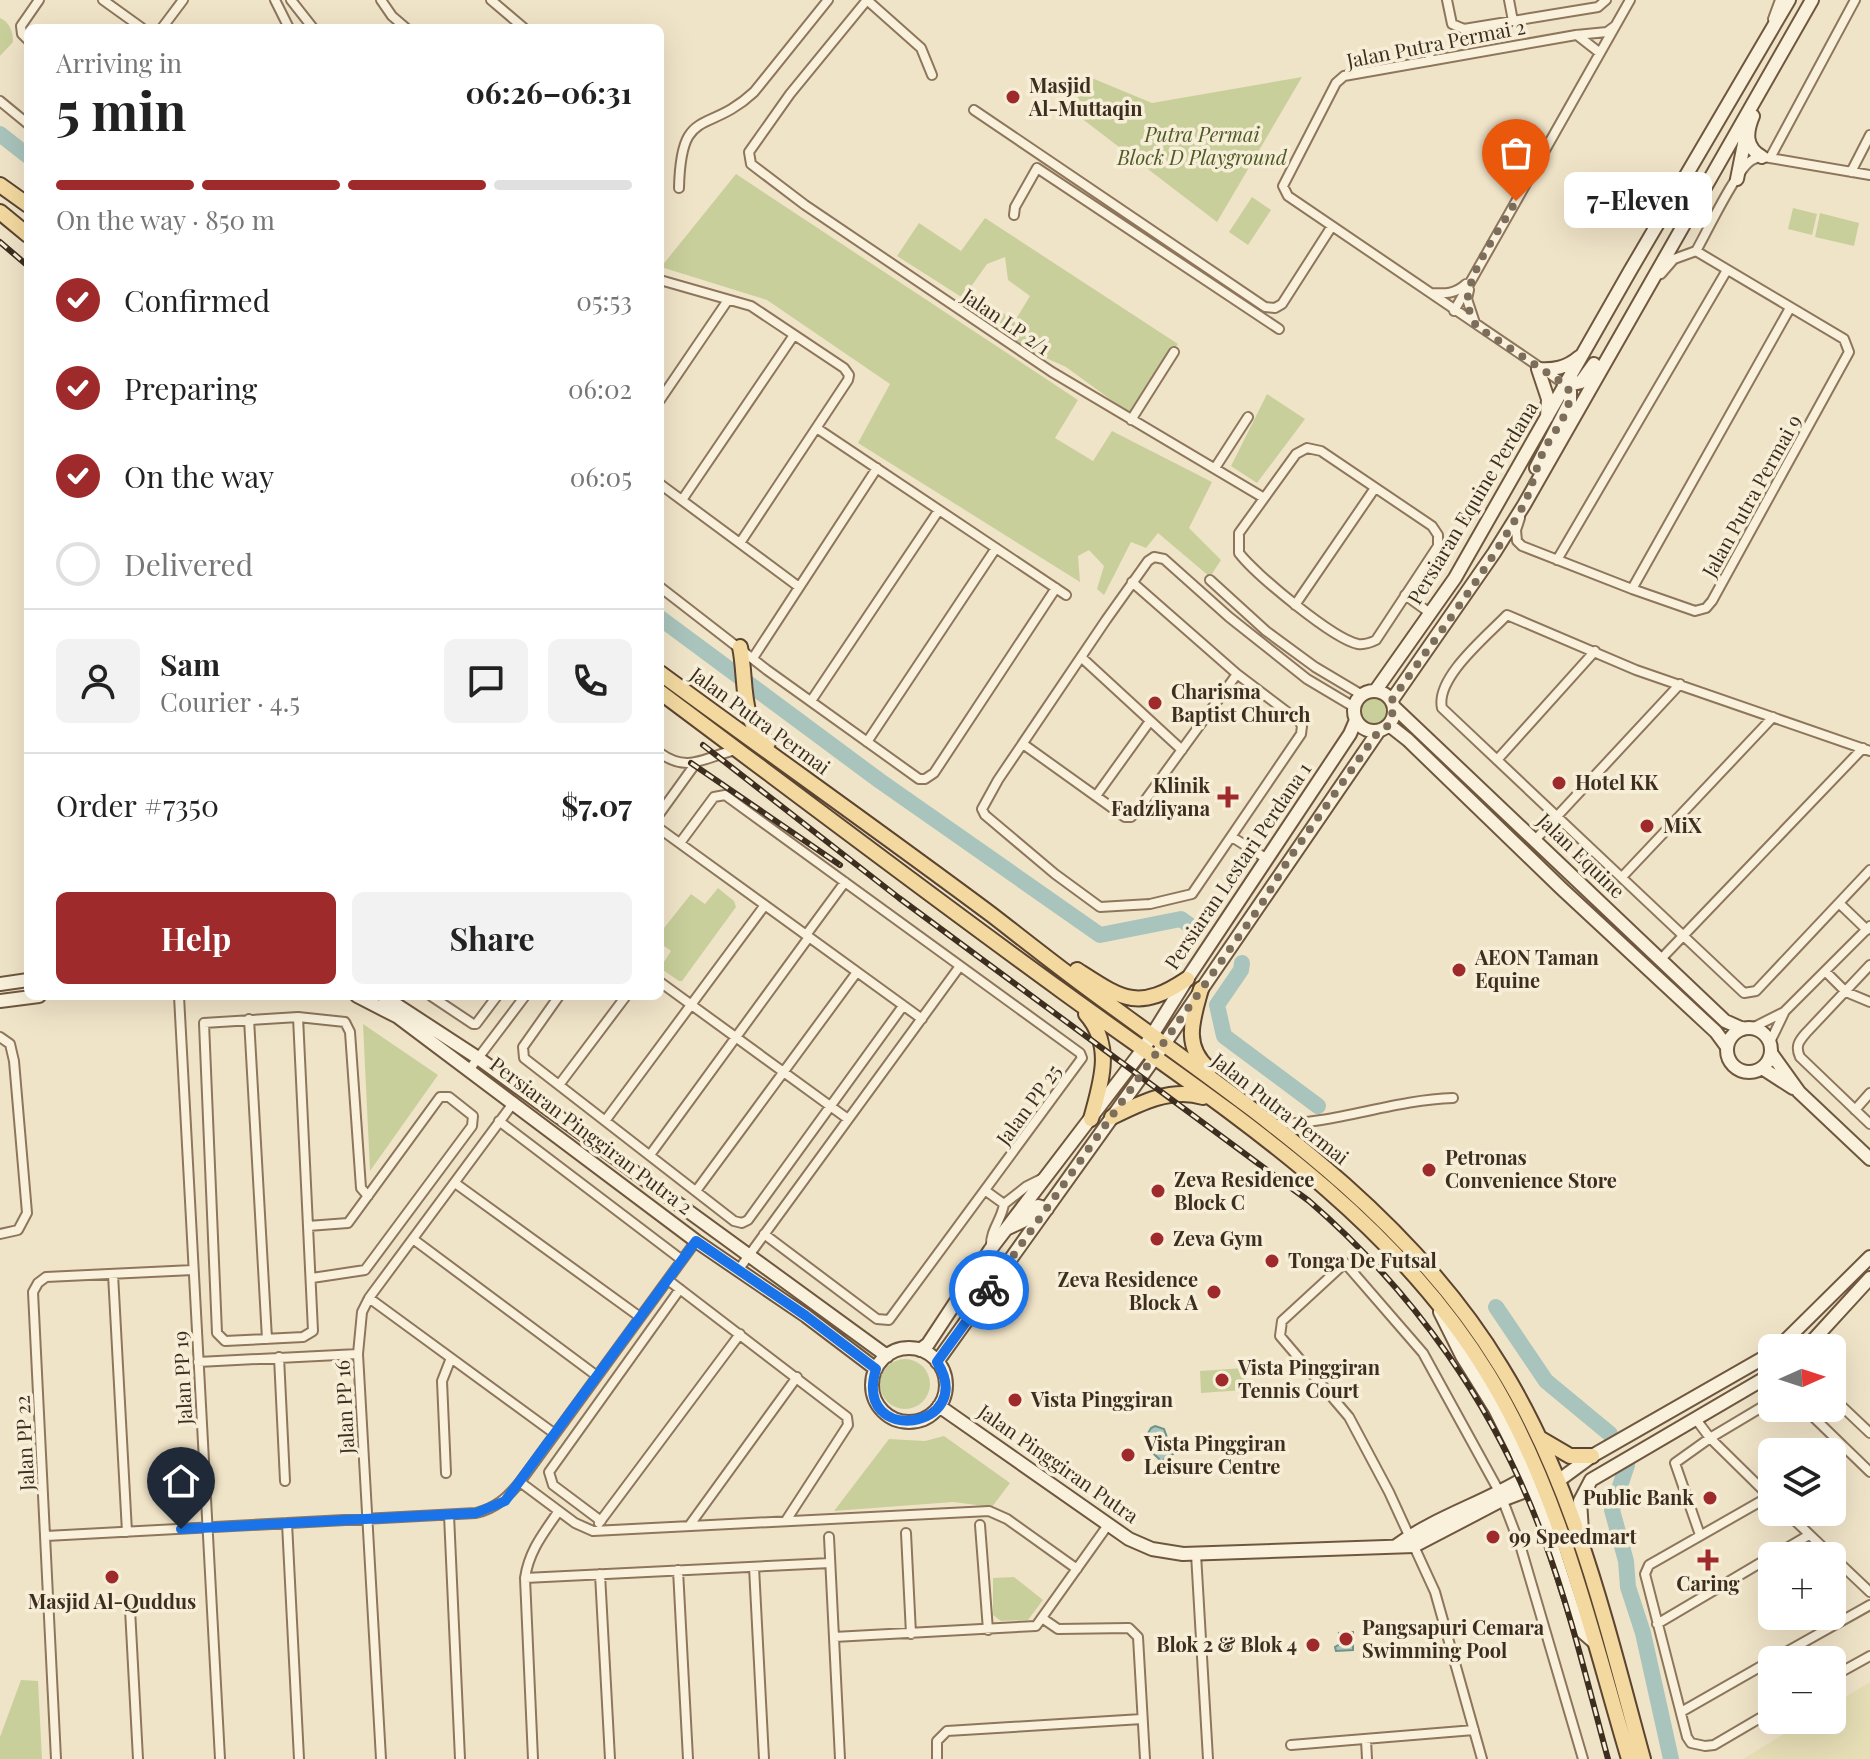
<!DOCTYPE html>
<html lang="en">
<head>
<meta charset="utf-8">
<style>
  body { margin:0; font-family:"Playfair Display",serif; background:#f2f2f2; color:#222; height:100vh; display:flex; flex-direction:column; font-size:30px; white-space:nowrap }
  * { box-sizing:border-box; margin:0 }
  p { font-size:26px; color:#767676 }
  .icon { flex:none; width:44px; height:44px; fill:none; stroke:currentColor; stroke-width:2; stroke-linecap:round; stroke-linejoin:round }
  .map { position:relative; flex:1; overflow:hidden }
  .side { position:absolute; left:24px; top:24px; width:640px; height:976px; display:flex; flex-direction:column; background:#fff; border-radius:12px; box-shadow:0 8px 32px #0002 }
  .side>* { flex:none }
  .needle { width:52px; rotate:87deg }
  .tools { position:absolute; left:1758px; top:1334px; display:grid; gap:16px }
  .tools a { display:grid; place-items:center; width:88px; height:88px; border-radius:12px; background:#fff; box-shadow:0 8px 32px #0002; font-size:40px }
  .pin { position:absolute; display:grid; place-items:center; width:68px; height:68px; color:#fff; margin:-82px -34px; border-radius:50% 50% 50% 0; rotate:-45deg; box-shadow:0 0 8px #0007 }
  .pin .icon { rotate:45deg }
  .courier { position:absolute; display:grid; place-items:center; width:80px; height:80px; margin:-40px; border:6px solid #1a73e8; border-radius:50%; background:#fff; color:#222; box-shadow:0 2px 10px #0007 }
  .bubble { position:absolute; height:56px; border-radius:12px; background:#fff; box-shadow:0 8px 32px #0002; font-size:26px; font-weight:700; line-height:56px; text-align:center }
  .summary em { font-style:normal; font-weight:700 }
  .summary div { display:flex; flex-direction:column-reverse }
  .summary { display:flex; align-items:center; justify-content:space-between; height:136px; padding:0 32px }
  h1 { font-size:52px; font-weight:700; line-height:60px }
  .bar { display:grid; grid-template-columns:repeat(4,1fr); gap:12px 8px; align-content:center; height:96px; padding:0 32px }
  .bar i { height:10px; border-radius:6px; background:#e0e0e0 }
  .bar .current { background:#9e2a2b }
  .bar p { grid-column:span 4 }
  .line { display:flex; align-items:center; gap:20px; padding:0 32px; border-top:2px solid #e0e0e0 }
  .line div { flex:1 }
  .round { display:grid; place-items:center; flex:none; width:84px; height:84px; border-radius:12px; background:#f2f2f2 }
  ol { padding:0 32px; list-style:none }
  li { display:flex; align-items:center; gap:24px; height:88px }
  li p { margin-inline-start:auto }
  li .icon { padding:8px; border-radius:50%; background:#9e2a2b; color:#fff; stroke-width:4 }
  li:last-child { color:#767676 }
  li i { width:44px; height:44px; border:4px solid #e0e0e0; border-radius:50% }
  .primary-button { display:flex; gap:16px; margin-top:auto; padding:16px 32px }
  .primary-button a { flex:1; height:92px; border-radius:12px; background:#9e2a2b; color:#fff; font-size:32px; font-weight:700; line-height:92px; text-align:center }
  .primary-button a+a { background:#f2f2f2; color:#222 }
  .map>svg:first-child { display:block }
  .farmland { fill:#e6deb5 }
  .green { fill:#c9cf9b }
  .water { fill:#a9c4bc; stroke:#6f938a; stroke-width:2 }
  .lines { fill:none; stroke-linecap:round; stroke-linejoin:round }
  .river { stroke:#a9c4bc; stroke-width:16 }
  .street-casing { stroke:#8d765c; stroke-width:12 }
  .secondary-casing { stroke:#6f573f; stroke-width:16 }
  .primary-casing { stroke:#5b4430; stroke-width:18 }
  .street { stroke:#faf1dc; stroke-width:8 }
  .secondary { stroke:#faf1dc; stroke-width:12 }
  .primary { stroke:#f3d9a0; stroke-width:14 }
  .rail-casing { stroke:#3d2e20; stroke-width:6 }
  .rail { stroke:#f7eed8; stroke-width:3; stroke-dasharray:9; stroke-linecap:butt }
  .done { stroke:#7c6e5b; stroke-width:8; stroke-dasharray:0 14.4 }
  .route { stroke:#1a73e8; stroke-width:10 }
  .poi-dot { fill:#9e2a2b; stroke:#f7eed8; stroke-width:3 }
  .labels { text-anchor:middle; stroke-width:7; stroke-linejoin:round; paint-order:stroke }
  .street-label { font-size:20px; fill:#3d2e20; stroke:#f7eed8 }
  .poi-label { font-size:20px; font-weight:bold; fill:#3d2e20; stroke:#f7eed8; text-anchor:start }
  .park-label { font-size:20px; font-style:italic; fill:#4d5a26; stroke:#f7eed8 }
</style>
</head>
<body>
<div class="map">
<svg width="1870" height="1759" viewBox="0 0 1870 1759">
  <rect width="100%" height="100%" fill="#f0e4c8"/>
  <path class="farmland" d="M1870,1682V1759H1743L1807,1720H1832V1705Z"/>
  <path class="green" d="M0,18C10,22 13,32 13,42L0,56Z
    M1087,76L1152,103L1302,77L1217,222L1072,111Z
    M736,174L1078,400L1055,438L1093,461L1112,431L1212,482L1189,528L1221,560L1210,577L1158,533L1146,548L1131,542L1104,595L1097,589L1104,566L1089,550L1078,556L1080,582L858,443L890,384L767,300L661,267Z
    M1252,197L1271,210L1248,245L1229,232Z
    M1793,208L1817,214L1812,235L1788,229Z
    M1820,213L1859,223L1854,246L1815,237Z
    M985,218L1178,344L1129,413L1066,367L1026,349L995,326L1000,312L1016,319L1030,296L1008,280L1005,257L987,264L963,298L897,256L919,223L961,251Z
    M1267,394L1305,419L1257,483L1231,466Z
    M1360 712a14 14 0 1 1 28 0a14 14 0 1 1-28 0Z
    M718,888L734,901L736,907L682,981H679L660,968L671,951L660,943V933L691,894L705,904Z
    M363,1024L438,1075L370,1171Z
    M880 1384a25 25 0 1 1 50 0a25 25 0 1 1-50 0Z
    M1244,1368L1245,1390L1201,1393L1200,1371Z
    M944,1436L1010,1483L992,1507L953,1502L834,1511L889,1439L925,1441Z
    M1014,1577L1043,1600L1028,1620L1001,1621L993,1615V1578Z
    M21,1680L38,1681L42,1759H0V1737Z"/>
  <path class="water" d="M1155,1426L1164,1429L1173,1454L1161,1461L1154,1454L1147,1435L1151,1428Z
    M1353,1632V1650L1336,1651L1335,1647L1340,1644L1339,1633Z"/>
  <g class="lines">
    <path class="river" d="M0,134L28,156
      M660,618L880,781L1100,935L1181,919L1196,930
      M1242,963L1241,970L1217,1005L1224,1036L1318,1106
      M1496,1307L1546,1381L1610,1434
      M1627,1465L1612,1510L1626,1561L1628,1587L1643,1633L1671,1759"/>
    <defs>
      <path id="street" d="M103,0L142,28
        M275,0L289,28
        M291,0L313,28
        M381,0L392,16L406,28
        M491,0L524,28
        M867,0L790,94L749,152L751,164L805,205L1052,372L1264,498
        M867,0L921,48L932,75
        M1447,0L1452,24L1464,29L1598,7L1606,0
        M1509,0L1513,21
        M1773,19L1780,0
        M162,28L183,0
        M1577,35L1600,53
        M28,40L22,34L21,26L39,0
        M1428,45L1430,61
        M0,101L28,124
        M974,110L1265,307L1275,308L1282,304L1332,226
        M1770,158L1855,0
        M1851,172L1870,135
        M679,188C681,104 707,136 754,92L828,0
        M1014,215L1015,207L1037,168L1279,329
        M1661,274L1674,259L1696,251C1706,234 1737,168 1752,160C1757,157 1764,157 1770,158L1870,175
        M660,280L751,306L844,368L849,375L848,380L740,543
        M1469,290L1467,299L1475,323
        M1431,293C1446,294 1455,294 1466,284
        M1454,311L1630,0
        M1566,385L1288,196L1283,186L1336,83L1344,76L1576,35L1607,32L1615,26
        M660,400L728,300
        M1131,420L1174,352
        M818,429L1066,595
        M1307,448L1321,451L1432,526L1438,535V546L1376,640C1370,643 1365,645 1358,644C1333,639 1255,574 1239,553V533L1296,454Z
        M1215,468L1248,417
        M660,484L799,587
        M682,500L794,335
        M1520,518L1516,530L1517,541L1522,546L1632,589L1695,611L1706,608L1712,601L1849,352L1844,339L1696,251
        M1557,560L1727,270
        M1210,580L1266,631L1315,667L1362,695
        M1132,582L1237,674L1299,721L1302,726L1301,734L1192,894L1150,904L1100,907L1055,874L985,815L982,809L998,780L1106,620L1148,561L1154,557L1164,559L1229,617L1307,679L1354,707
        M660,587L767,670L919,779H925L934,773L1056,588
        M1632,589L1790,308
        M1405,595L1430,613
        M1295,605L1375,488
        M1081,657L1182,750
        M753,658L877,468
        M811,701L939,510
        M867,742L996,548
        M1023,744L1125,817H1131L1138,810L1237,674
        M1870,751L1636,670L1507,615C1487,636 1435,678 1442,708L1744,993L1756,991L1870,870
        M660,753C689,774 706,756 736,750
        M1497,760L1595,651
        M1096,796L1150,721
        M660,813L696,763
        M660,829L922,1019
        M1232,837L1267,859
        M1535,840L1680,684
        M680,843L714,797L725,795L1080,1053L1082,1058L889,1320L877,1319L764,1234
        M1622,877L1773,717
        M1840,904L1867,930
        M806,935L845,882
        M1660,960L1863,748
        M1870,965L1806,1033C1799,1041 1795,1046 1800,1057L1870,1124
        M1825,971L1846,992L1870,1002
        M660,982L848,1119
        M179,996L220,1759
        M431,996L473,1024H476L497,996
        M559,996L523,1047L524,1058L734,1221L742,1223L748,1220L903,1006
        M298,1017L313,1331L303,1337L225,1341L217,1333L204,1023L298,1017L345,1022L350,1032L361,1188L368,1196
        M249,1019L267,1339
        M1752,1028L1784,1012L1870,926
        M0,1037L10,1044L14,1061L27,1213L18,1230L0,1234
        M1770,1042L1784,1013
        M469,1070L525,996
        M559,1085L626,996
        M1855,1110L1870,1093
        M499,1121L682,1260
        M605,1121L765,905
        M1275,1124C1335,1124 1392,1100 1453,1098
        M650,1155L809,937
        M455,1183L640,1317
        M696,1191L857,972
        M986,1191L1004,1204
        M308,1226L348,1223L440,1097H449L473,1116L472,1126L365,1270L312,1278
        M413,1239L597,1376
        M991,1246C990,1231 1002,1219 1004,1204L1027,1186L1041,1179
        M739,1269L960,966
        M113,1274L127,1532
        M668,1280L847,1417L848,1425L787,1519
        M369,1298L555,1434
        M279,1357L285,1481
        M198,1362L358,1354
        M1832,1397L1870,1433
        M1804,1408L1870,1472
        M1695,1418L1710,1438L1772,1499
        M446,1473L442,1381L451,1358
        M520,1482L575,1523L593,1531L989,1511L1007,1519L1077,1569
        M1770,1496L1649,1565L1645,1574L1687,1737L1691,1743L1705,1746L1714,1745L1772,1711
        M1786,1512L1832,1556
        M449,1515L460,1759
        M601,1521L553,1485L549,1472L680,1289
        M287,1523L299,1759
        M599,1523L740,1334
        M980,1525L988,1630
        M689,1526L797,1377
        M906,1533L911,1634
        M1700,1535L1675,1463L1710,1438L1772,1401
        M46,1536L476,1513C496,1508 507,1498 520,1482L696,1241
        M829,1537L840,1759
        M1196,1554L1208,1759
        M1773,1556L1809,1535
        M1832,1556L1870,1592
        M754,1567L764,1759
        M678,1570L688,1759
        M600,1574L610,1759
        M525,1578L830,1563
        M130,1609L138,1759
        M1042,1618L1058,1629L1129,1628L1138,1637L1145,1759
        M1657,1624L1772,1556
        M834,1637L1036,1626L1108,1525
        M1772,1660L1870,1605
        M1832,1677L1870,1656
        M1681,1712L1772,1660
        M1366,1740L1367,1759
        M1291,1745L1474,1730
        M56,1759L33,1292L38,1283L46,1277L193,1270
        M381,1759L358,1354L362,1312L369,1298L514,1102
        M533,1759L525,1578C529,1551 543,1534 558,1512
        M937,1759V1741L947,1731L1142,1719
        M1482,1759L1435,1592L1389,1492L1349,1417L1280,1336L1282,1321L1345,1263L1423,1353L1500,1493L1521,1548L1583,1759"/>
      <path id="secondary" d="M1753,116C1746,133 1745,147 1762,157
        M1737,179L1746,134
        M1566,385L1581,382L1594,364
        M1547,417L1548,399L1538,369C1554,370 1566,368 1579,357
        M1536,468L1570,402V391L1566,385
        M1376,690L1455,578L1630,271L1789,0
        M1354 711a20 20 0 1 1 40 0a20 20 0 1 1-40 0Z
        M1392,700L1494,553L1524,505L1812,0
        M1394,707L1725,1021L1743,1029
        M1389,725L1408,740L1561,888L1716,1032L1727,1047
        M0,984L28,980
        M357,996L398,1017L696,1241L806,1316L876,1369
        M383,996L478,1058L887,1356
        M0,1001L39,996
        M1727 1050a22 22 0 1 1 44 0a22 22 0 1 1-44 0Z
        M1771,1053L1799,1092L1870,1159
        M1762,1068L1793,1088
        M1008,1228L1023,1221L1038,1206L1047,1209
        M1440,1312L1462,1356L1495,1409L1515,1449L1544,1521L1579,1629L1595,1643
        M1778,1348L1870,1257
        M1806,1348L1870,1278
        M872 1385a37 37 0 1 1 74 0a37 37 0 1 1-74 0Z
        M920,1350L928,1344L990,1250L1144,1048L1187,979L1350,734L1356,720
        M937,1362L1156,1056L1378,732
        M939,1406L1129,1539L1152,1549L1183,1554L1414,1546L1502,1500L1531,1489
        M1558,1481L1592,1456L1772,1353
        M1582,1531L1580,1501L1591,1480L1772,1374
        M1396,1546C1435,1517 1484,1503 1526,1477"/>
      <path id="primary" d="M0,185L28,205
        M0,212L28,235
        M740,647C747,680 739,721 768,743
        M660,673C770,754 882,833 992,915C1032,946 1072,978 1113,1007C1255,1111 1408,1213 1501,1367C1575,1487 1606,1624 1643,1759
        M660,692C794,792 927,893 1062,991C1216,1103 1387,1208 1488,1374C1560,1492 1590,1628 1629,1759
        M1077,970C1122,999 1138,1012 1187,979
        M1201,989C1193,1018 1182,1046 1209,1069
        M1086,1014C1114,1046 1101,1082 1091,1119
        M1112,1117C1140,1103 1172,1087 1203,1097
        M1541,1439L1570,1456H1592"/>
    </defs>
    <use href="#street" class="street-casing"/>
    <use href="#secondary" class="secondary-casing"/>
    <use href="#primary" class="primary-casing"/>
    <use href="#street" class="street"/>
    <use href="#secondary" class="secondary"/>
    <use href="#primary" class="primary"/>
    <defs>
      <path id="rail" d="M0,242L28,266
        M703,745L899,898L1309,1201C1414,1292 1495,1406 1543,1537C1570,1609 1588,1685 1608,1759
        M691,763L840,865"/>
    </defs>
    <use href="#rail" class="rail-casing"/>
    <use href="#rail" class="rail"/>
  </g>
  <g class="lines">
    <path class="done" d="M989,1290L1261,905L1289,859L1378,732L1389,725L1394,707L1392,700C1436,637 1484,575 1522,508C1532,490 1535,469 1544,450C1552,433 1579,404 1566,385L1476,326C1472,317 1466,307 1468,296C1472,266 1501,228 1516,201"/>
    <path class="route" d="M181,1529L476,1513L505,1501L696,1241L806,1316L876,1369C852,1448 979,1429 937,1362L989,1290"/>
  </g>
  <g class="poi-dot">
    <circle cx="1013" cy="97" r="8"/>
    <circle cx="1155" cy="703" r="8"/>
    <circle cx="1559" cy="783" r="8"/>
    <path d="M1224 785h8v8h8v8h-8v8h-8v-8h-8v-8h8z"/>
    <circle cx="1647" cy="826" r="8"/>
    <circle cx="1459" cy="970" r="8"/>
    <circle cx="1429" cy="1170" r="8"/>
    <circle cx="1158" cy="1191" r="8"/>
    <circle cx="1157" cy="1239" r="8"/>
    <circle cx="1272" cy="1261" r="8"/>
    <circle cx="1214" cy="1292" r="8"/>
    <circle cx="1222" cy="1380" r="8"/>
    <circle cx="1015" cy="1400" r="8"/>
    <circle cx="1128" cy="1455" r="8"/>
    <circle cx="1710" cy="1498" r="8"/>
    <circle cx="1493" cy="1537" r="8"/>
    <path d="M1704 1548h8v8h8v8h-8v8h-8v-8h-8v-8h8z"/>
    <circle cx="112" cy="1577" r="8"/>
    <circle cx="1346" cy="1639" r="8"/>
    <circle cx="1313" cy="1645" r="8"/>
  </g>
  <g class="labels">
    <g class="street-label">
      <text transform="translate(1436 44) rotate(-11)" y="7">Jalan Putra Permai 2</text>
      <text transform="translate(1006 322) rotate(34)" y="7">Jalan LP 2/1</text>
      <text transform="translate(1752 496) rotate(-61)" y="7">Jalan Putra Permai 9</text>
      <text transform="translate(1473 503) rotate(-59)" y="7">Persiaran Equine Perdana</text>
      <text transform="translate(760 721) rotate(36)" y="7">Jalan Putra Permai</text>
      <text transform="translate(1581 856) rotate(44)" y="7">Jalan Equine</text>
      <text transform="translate(1238 866) rotate(-56)" y="7">Persiaran Lestari Perdana 1</text>
      <text transform="translate(1029 1105) rotate(-54)" y="7">Jalan PP 25</text>
      <text transform="translate(1280 1109) rotate(38)" y="7">Jalan Putra Permai</text>
      <text transform="translate(591 1136) rotate(37)" y="7">Persiaran Pinggiran Putra 2</text>
      <text transform="translate(183 1378) rotate(-93)" y="7">Jalan PP 19</text>
      <text transform="translate(345 1407) rotate(-93)" y="7">Jalan PP 16</text>
      <text transform="translate(25 1443) rotate(-93)" y="7">Jalan PP 22</text>
      <text transform="translate(1058 1464) rotate(35)" y="7">Jalan Pinggiran Putra</text>
    </g>
    <g class="poi-label">
      <text x="1029" y="93">Masjid<tspan x="1029" dy="23">Al-Muttaqin</tspan></text>
      <text x="1171" y="699">Charisma<tspan x="1171" dy="23">Baptist Church</tspan></text>
      <text x="1575" y="790">Hotel KK</text>
      <text x="1210" y="793" text-anchor="end">Klinik<tspan x="1210" dy="23">Fadzliyana</tspan></text>
      <text x="1663" y="833">MiX</text>
      <text x="1475" y="965">AEON Taman<tspan x="1475" dy="23">Equine</tspan></text>
      <text x="1445" y="1165">Petronas<tspan x="1445" dy="23">Convenience Store</tspan></text>
      <text x="1174" y="1187">Zeva Residence<tspan x="1174" dy="23">Block C</tspan></text>
      <text x="1173" y="1246">Zeva Gym</text>
      <text x="1288" y="1268">Tonga De Futsal</text>
      <text x="1198" y="1287" text-anchor="end">Zeva Residence<tspan x="1198" dy="23">Block A</tspan></text>
      <text x="1238" y="1375">Vista Pinggiran<tspan x="1238" dy="23">Tennis Court</tspan></text>
      <text x="1031" y="1407">Vista Pinggiran</text>
      <text x="1144" y="1451">Vista Pinggiran<tspan x="1144" dy="23">Leisure Centre</tspan></text>
      <text x="1694" y="1505" text-anchor="end">Public Bank</text>
      <text x="1509" y="1544">99 Speedmart</text>
      <text x="1708" y="1591" text-anchor="middle">Caring</text>
      <text x="112" y="1609" text-anchor="middle">Masjid Al-Quddus</text>
      <text x="1362" y="1635">Pangsapuri Cemara<tspan x="1362" dy="23">Swimming Pool</tspan></text>
      <text x="1297" y="1652" text-anchor="end">Blok 2 &amp; Blok 4</text>
    </g>
    <g class="park-label">
      <text x="1202" y="142">Putra Permai<tspan x="1202" dy="23">Block D Playground</tspan></text>
    </g>
  </g>
</svg>
<div class="tools">
<a><svg class="needle" viewBox="-14 -14 28 28"><path d="M0-13l5 13h-10z" fill="#e53935"/><path d="M0 13l5-13h-10z" fill="#767676"/></svg></a>
<a><svg class="icon" aria-label="layers" viewBox="0 0 24 24"><path d="M12 4l9 5-9 5-9-5zM3 14l9 5 9-5"/></svg></a>
<a>+</a>
<a>−</a>
</div>
<div class="pin" style="left:1516px;top:201px;background:#ea580c"><svg class="icon" aria-label="bag" viewBox="0 0 24 24"><path d="M5 8h14l-1 12H6zM9 8a3 3 0 0 1 6 0"/></svg></div>
<div class="pin" style="left:181px;top:1529px;background:#1f2937"><svg class="icon" aria-label="home" viewBox="0 0 24 24"><path d="M3 11l9-7 9 7M6 9v11h12V9"/></svg></div>
<div class="courier" style="left:989px;top:1290px"><svg class="icon" aria-label="bike" viewBox="0 0 24 24"><circle cx="6" cy="16" r="4"/><circle cx="18" cy="16" r="4"/><path d="M6 16l4-8h5l3 8M10 8l3 8H6M13 5h3"/></svg></div>
<div class="bubble" style="left:1564px;top:172px;width:148px">7-Eleven</div>
<section class="side">
<div class="summary"><div><h1>5 min</h1><p>Arriving in</p></div><em>06:26–06:31</em></div>
<div class="bar"><i class="current"></i><i class="current"></i><i class="current"></i><i></i><p>On the way · 850 m</p></div>
<ol>
<li><svg class="icon" aria-label="check" viewBox="0 0 24 24"><path d="M5 12l5 5 9-10"/></svg>Confirmed<p>05:53</p></li>
<li><svg class="icon" aria-label="check" viewBox="0 0 24 24"><path d="M5 12l5 5 9-10"/></svg>Preparing<p>06:02</p></li>
<li><svg class="icon" aria-label="check" viewBox="0 0 24 24"><path d="M5 12l5 5 9-10"/></svg>On the way<p>06:05</p></li>
<li><i></i>Delivered</li>
</ol>
<div class="line" style="height:144px"><a class="round"><svg class="icon" aria-label="person" viewBox="0 0 24 24"><circle cx="12" cy="8" r="4"/><path d="M4 21q1-7 8-7t8 7"/></svg></a><div><b>Sam</b><p>Courier · 4.5</p></div><a class="round"><svg class="icon" aria-label="chat" viewBox="0 0 24 24"><path d="M4 5h16v11H9l-5 4z"/></svg></a><a class="round"><svg class="icon" aria-label="phone" viewBox="0 0 24 24"><path d="M5 4h4l2 5-3 2q2 4 5 5l2-3 5 2v4C11 20 4 13 5 4z"/></svg></a></div>
<div class="line" style="height:104px"><div>Order #7350</div><b>$7.07</b></div>
<div class="primary-button"><a>Help</a><a>Share</a></div>
</section>
</div>
</body>
</html>
